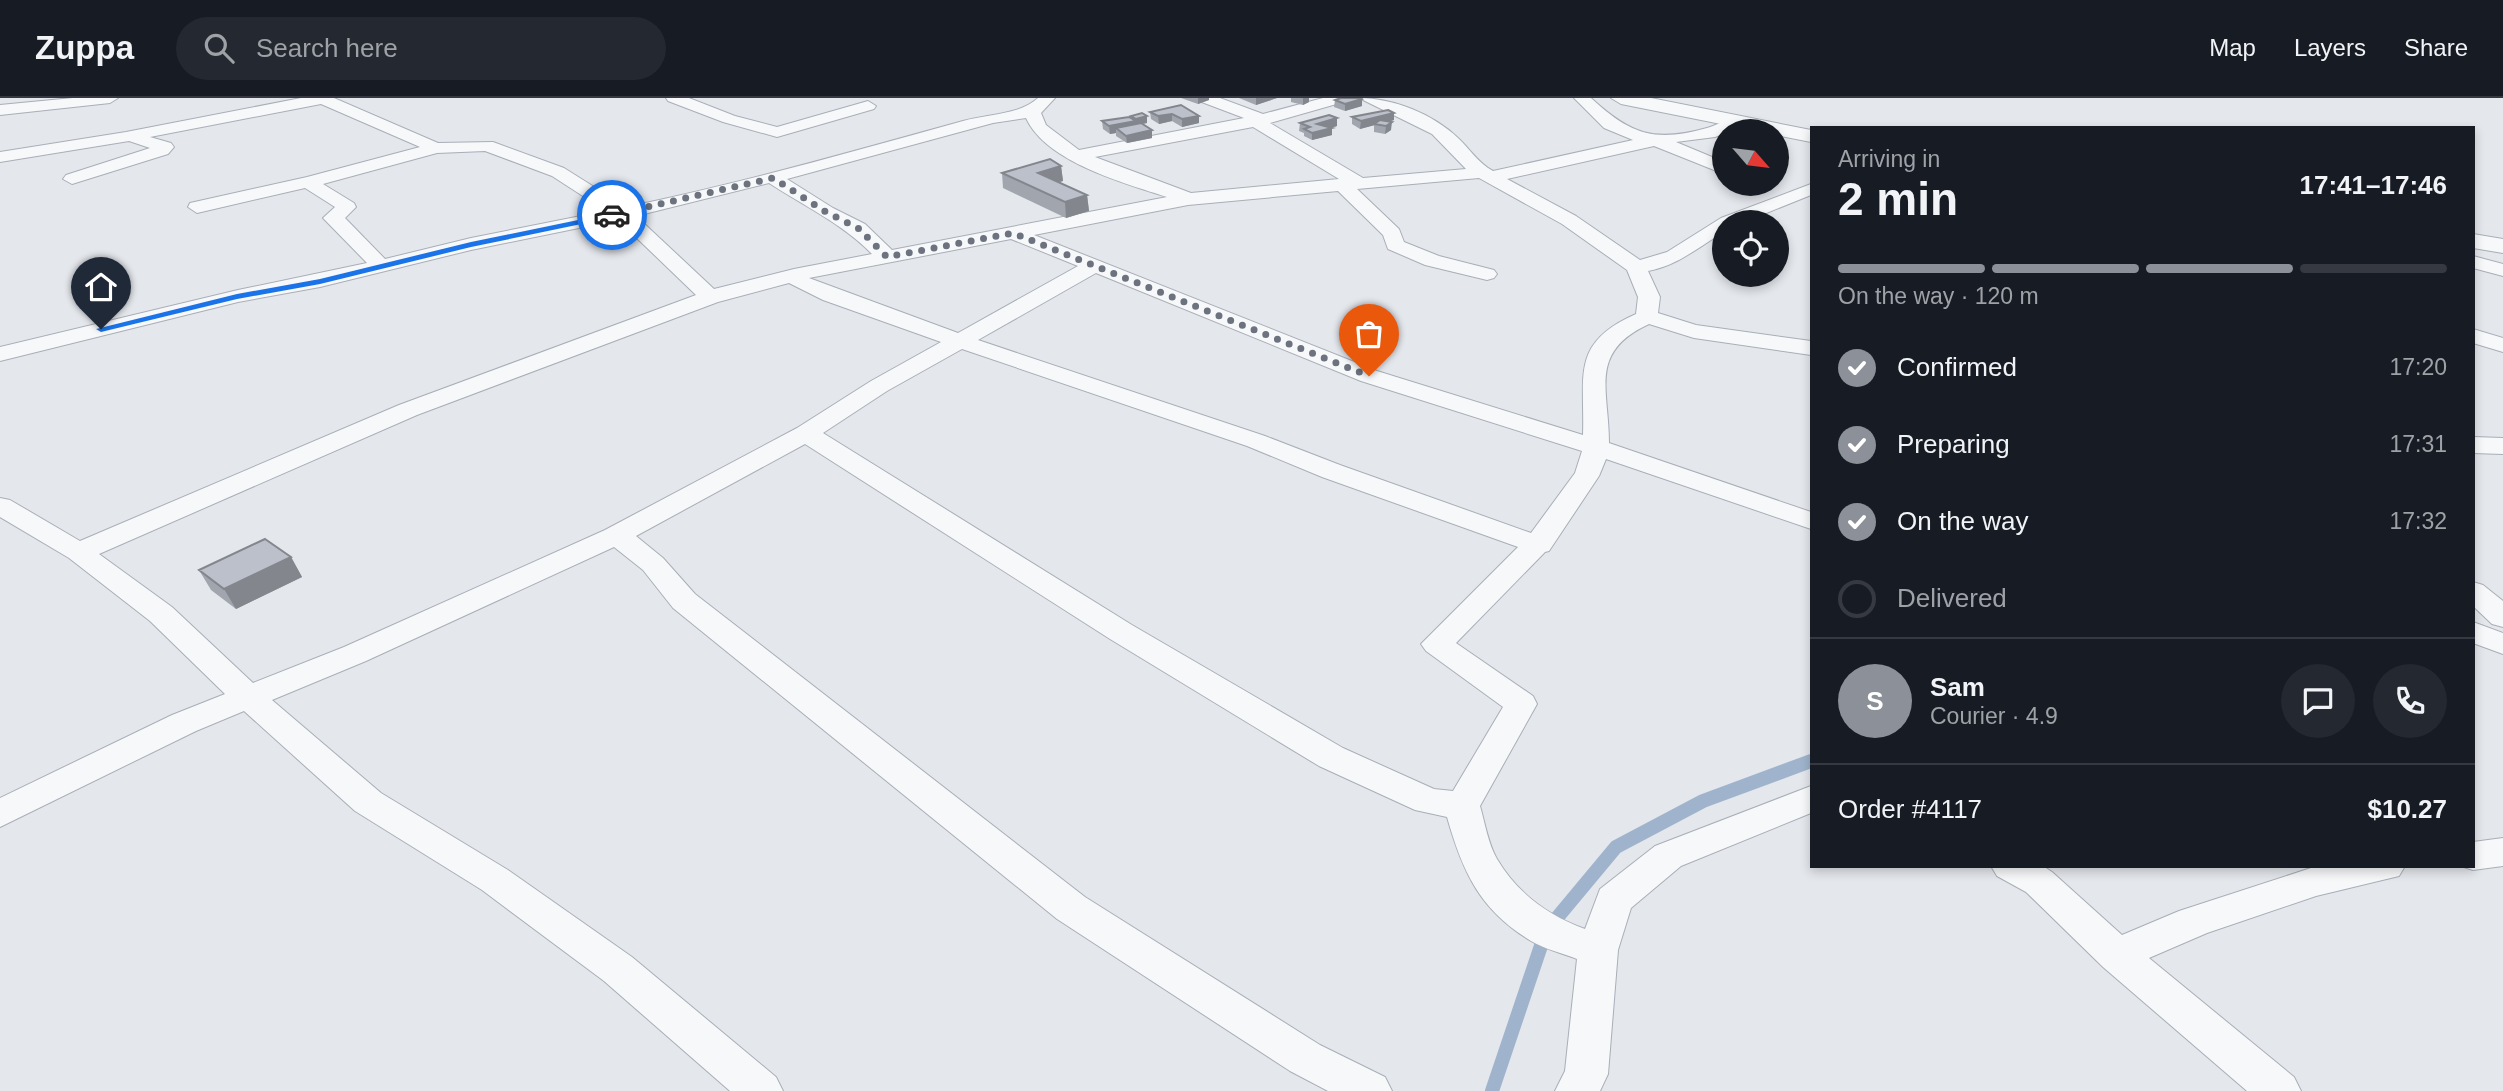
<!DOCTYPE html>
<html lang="en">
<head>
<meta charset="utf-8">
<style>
  body { margin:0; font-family:Arial,sans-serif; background:#242831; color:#f1f3f6; height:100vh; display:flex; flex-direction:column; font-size:26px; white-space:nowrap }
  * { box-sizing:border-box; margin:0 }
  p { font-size:23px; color:#9ea1a6 }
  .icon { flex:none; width:38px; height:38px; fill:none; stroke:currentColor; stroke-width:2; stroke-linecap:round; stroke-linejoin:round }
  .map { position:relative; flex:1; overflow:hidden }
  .panel { position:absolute; left:1810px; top:28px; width:665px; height:742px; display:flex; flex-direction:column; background:#171b24; border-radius:0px; box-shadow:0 4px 10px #0003 }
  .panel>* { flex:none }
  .needle { width:46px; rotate:118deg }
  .fabs { position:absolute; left:1712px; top:21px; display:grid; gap:14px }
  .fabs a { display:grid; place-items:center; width:77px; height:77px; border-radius:50%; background:#171b24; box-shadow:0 4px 10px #0003; font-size:35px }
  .pin { position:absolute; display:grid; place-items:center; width:60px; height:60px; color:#fff; margin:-72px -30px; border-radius:50% 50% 50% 0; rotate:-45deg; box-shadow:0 0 7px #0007 }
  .pin .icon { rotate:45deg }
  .courier { position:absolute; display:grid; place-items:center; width:70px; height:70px; margin:-35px; border:5px solid #1a73e8; border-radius:50%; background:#fff; color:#222; box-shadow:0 2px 9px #0007 }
  .head em { font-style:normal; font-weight:700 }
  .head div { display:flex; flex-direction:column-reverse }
  .head { display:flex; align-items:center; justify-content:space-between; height:119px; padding:0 28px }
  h1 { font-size:46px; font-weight:700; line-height:52px }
  .bar { display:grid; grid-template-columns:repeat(4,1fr); gap:10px 7px; align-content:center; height:84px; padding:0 28px }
  .bar i { height:9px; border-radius:5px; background:#363941 }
  .bar .on { background:#8c9099 }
  .bar p { grid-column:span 4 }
  .line { display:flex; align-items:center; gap:18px; padding:0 28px; border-top:2px solid #363941 }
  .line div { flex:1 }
  .round { display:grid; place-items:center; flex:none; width:74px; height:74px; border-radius:37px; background:#242831 }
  ol { padding:0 28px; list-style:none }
  li { display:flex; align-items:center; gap:21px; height:77px }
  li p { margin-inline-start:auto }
  li .icon { padding:7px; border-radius:50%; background:#8c9099; color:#fff; stroke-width:4 }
  li:last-child { color:#9ea1a6 }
  li i { width:38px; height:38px; border:4px solid #363941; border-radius:50% }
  header { display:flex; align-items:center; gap:42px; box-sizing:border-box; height:98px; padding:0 35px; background:#171b24; border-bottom:2px solid #363941 }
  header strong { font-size:33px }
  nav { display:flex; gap:38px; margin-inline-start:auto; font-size:24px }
  .search { width:490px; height:63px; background:#242831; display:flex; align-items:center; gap:18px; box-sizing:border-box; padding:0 24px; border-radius:38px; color:#9ea1a6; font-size:26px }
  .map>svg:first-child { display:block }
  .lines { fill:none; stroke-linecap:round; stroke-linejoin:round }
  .stream { stroke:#9fb4cc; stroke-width:14 }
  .minor-casing { stroke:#a9aeb7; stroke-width:2 }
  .tertiary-casing { stroke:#a9aeb7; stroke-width:2 }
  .minor { fill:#f7f8fa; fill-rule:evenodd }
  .tertiary { fill:#f7f8fa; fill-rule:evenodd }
  .wall { fill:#a1a5ae }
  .shaded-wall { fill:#83868d }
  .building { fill:#bbc0ca; stroke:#83868d; stroke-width:2 }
  .route { fill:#1a73e8 }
  .done { stroke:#6c737f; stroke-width:7; stroke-dasharray:0 12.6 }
</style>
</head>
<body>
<header>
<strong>Zuppa</strong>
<div class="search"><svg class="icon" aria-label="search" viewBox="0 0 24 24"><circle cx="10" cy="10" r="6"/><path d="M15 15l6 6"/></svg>Search here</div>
<nav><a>Map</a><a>Layers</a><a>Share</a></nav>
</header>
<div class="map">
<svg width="2503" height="993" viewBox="0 0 2503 993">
  <rect width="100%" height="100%" fill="#e4e7ec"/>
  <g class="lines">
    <path class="stream" d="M1492,993L1546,833L1616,749L1703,703L1811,663"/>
    <defs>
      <path id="minor" d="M73,0H118L110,5L0,17V7Z
        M301,0H334L438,45L493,44L564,70L626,109C739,86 851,54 963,23C987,16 1020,17 1038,0H1055L1041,15L1046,27L1079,52L1244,20L1199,3L1197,0H1220L1263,16L1323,0H1349L1347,3L1270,25L1363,80L1466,71L1432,36L1359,0C1393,0 1433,16 1458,40C1470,51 1478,65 1493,73L1633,42L1604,30L1574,0H1591C1630,36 1654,45 1707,30C1719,27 1731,17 1744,20L1746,24L1744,28L1715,39L1676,44L1724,64V76L1654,48L1507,81L1576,118L1640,162L1667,154L1721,120L1811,86V97L1744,124H1724V134C1698,149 1679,167 1648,173L1660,199L1658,215L1696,227L1811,243V257L1694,240L1649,226C1588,254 1609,291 1609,345L1811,414V431L1606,361L1599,378L1549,453L1545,454L1456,545L1533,598L1537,606L1480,708C1485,725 1488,746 1497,761C1517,795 1549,818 1585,831L1600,791L1655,748L1811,688V715L1681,768L1631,810L1618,852L1608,976L1600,993H1555L1565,973L1577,861C1562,855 1544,851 1531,843C1480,812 1463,775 1447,719L1415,712L1319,668L1110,541L805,346L636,438L663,460L695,496L1085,799L1320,947L1385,979L1392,993H1328L1290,973L1057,821L673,510L643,472L614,449L366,563L272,602L381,695L508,772L632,859L776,979L783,993H730L604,883L482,792L355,713L244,613L196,633L0,729V700L172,617L225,596L150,523L69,460L0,419V400L10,402L80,443L399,307L696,197L618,122L471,152L320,189L238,204L0,263V249L238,192L367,165L323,120L335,109L305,90L197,115L188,109L190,105L307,79L420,49L321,6L150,39L171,45L174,49L168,56L72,86L63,81L66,77L150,50L129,43L0,64V54L126,34ZM1026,20C1046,64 1124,85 1167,99L892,152L865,126L833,110L787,81L993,25ZM1253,29L1339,81L1191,95L1095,59ZM485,53L552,78L606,113L471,140L385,161L345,120L356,109L354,105L323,86L437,55ZM1479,80L1562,126L1627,172L1638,199L1636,216C1570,245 1585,277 1583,337L1377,273L1034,137L1188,107L1338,93L1383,137L1388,151L1425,167L1487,182L1494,180L1497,176L1494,172L1439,158L1404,144L1399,131L1357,91ZM769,85C804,108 843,126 872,156L794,171L714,191L636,118ZM1011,141L1078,168L958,235L809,180ZM1096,175L1361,283L1582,353L1575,375L1531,435L1340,367L1265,338L978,242ZM789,185L823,202L941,244L871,283L797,330L605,432L344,549L253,585L172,509L99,456L417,317L718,204ZM962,251L1247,348L1322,379L1518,449L1421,546L1426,553L1503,609L1453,693L1434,691L1343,650L1132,527L823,335L887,293Z
        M666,0H689L735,18L777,29L868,3L876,8L874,11L777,39L723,24L668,3Z
        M2473,158L2503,166V178L2473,170Z
        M2473,231L2503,240V254L2473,245Z
        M2473,339L2503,340V356L2473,355Z
        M2473,484L2483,487L2503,503V529L2492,526L2473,508Z
        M2473,524L2503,535V556L2473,545Z
        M2503,740V768L2473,772L2461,768H2473V744Z
        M1991,768H2043L2052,774L2122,837L2179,813L2314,769L2405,768L2399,778L2316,798L2207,835L2149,860L2294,979L2301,993H2247L2103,869L2026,794L1997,778Z"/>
      <path id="tertiary" d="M1611,0H1651L1811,32V44L1776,37V33H1756L1621,6Z
        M2473,136L2503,141V155L2473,150Z"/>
    </defs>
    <use href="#minor" class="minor-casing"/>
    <use href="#tertiary" class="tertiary-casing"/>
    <use href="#minor" class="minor"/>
    <use href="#tertiary" class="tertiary"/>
  </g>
  <path class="wall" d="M1181,0H1209V2L1198,6Z
    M1239,0H1277L1256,7Z
    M1291,0H1309V4L1303,7L1291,4Z
    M1362,1V8L1345,13L1334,9L1335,2Z
    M1150,14L1199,18V25L1182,29L1172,23L1159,26L1151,21Z
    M1131,18H1147V25L1143,26L1152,32V40L1127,45L1116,38V35L1110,36L1103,31L1102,23L1131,20Z
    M1352,19L1394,22L1388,24L1391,32L1385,36L1374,34V27L1360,31L1352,26Z
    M1337,20V28L1331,30H1332V37L1312,42L1304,38V35L1299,33L1300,25Z
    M1061,68L1063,83L1059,84L1087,97L1089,113L1066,120L1003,90L1002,75Z
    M291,459L302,479L236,511L211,492L199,472Z"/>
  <path class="shaded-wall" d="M1198,0H1209V2L1198,6Z
    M1256,0H1277L1256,7Z
    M1303,0H1309V4L1303,7Z
    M1362,1V8L1345,13V6Z
    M1394,15V22L1360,31L1361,23Z
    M1172,16V23L1159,26L1158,18Z
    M1147,18V25L1116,30V35L1110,36L1109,28L1136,23V21Z
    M1199,18V25L1182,29V21Z
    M1337,20V28L1317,34L1332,30V37L1312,42V35L1317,26Z
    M1392,24L1391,32L1385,36L1386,28Z
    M1152,32V40L1127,45L1126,38Z
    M1061,68L1063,83L1039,90L1038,75Z
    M1087,97L1089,113L1066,120L1065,104Z
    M291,459L302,479L236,511L224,491Z"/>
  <path class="building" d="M1341,0H1361L1362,1L1345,6L1335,2Z
    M1181,7L1199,18L1182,21L1172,16L1158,18L1150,14Z
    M1388,12L1394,15L1361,23L1352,19Z
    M1142,15L1147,18L1136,21L1131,18Z
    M1329,17L1337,20L1317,26L1332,30L1312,35L1304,31L1310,29L1300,25Z
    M1129,19L1136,23L1109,28L1102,23Z
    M1380,22L1392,24L1386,28L1374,26Z
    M1141,25L1152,32L1126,38L1116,30Z
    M1050,61L1061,68L1038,75L1087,97L1065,104L1002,75Z
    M265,441L291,459L224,491L199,472Z"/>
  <path class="route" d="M612,115L615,119L471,149L320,186L237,201L101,234L96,231L237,196L320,181L471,144Z"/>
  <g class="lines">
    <path class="done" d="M612,117L773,80L826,114L858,130L887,159L1013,135L1369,278"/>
  </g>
</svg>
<div class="fabs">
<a><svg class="needle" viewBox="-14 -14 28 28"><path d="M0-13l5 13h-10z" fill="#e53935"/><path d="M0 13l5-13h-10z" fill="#9ea1a6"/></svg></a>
<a><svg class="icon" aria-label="locate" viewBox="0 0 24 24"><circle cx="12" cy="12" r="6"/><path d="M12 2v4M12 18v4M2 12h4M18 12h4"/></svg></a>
</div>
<div class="pin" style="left:1369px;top:278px;background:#ea580c"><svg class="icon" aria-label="bag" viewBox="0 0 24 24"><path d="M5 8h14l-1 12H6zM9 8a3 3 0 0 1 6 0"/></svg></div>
<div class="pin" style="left:101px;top:231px;background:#1f2937"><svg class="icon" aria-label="home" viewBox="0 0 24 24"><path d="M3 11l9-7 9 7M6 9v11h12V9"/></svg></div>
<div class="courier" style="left:612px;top:117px"><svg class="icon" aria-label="car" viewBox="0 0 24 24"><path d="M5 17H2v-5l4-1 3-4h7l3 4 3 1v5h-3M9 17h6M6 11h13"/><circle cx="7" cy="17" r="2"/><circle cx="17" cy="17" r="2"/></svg></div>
<section class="panel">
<div class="head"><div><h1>2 min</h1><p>Arriving in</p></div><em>17:41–17:46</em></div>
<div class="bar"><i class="on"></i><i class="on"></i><i class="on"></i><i></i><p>On the way · 120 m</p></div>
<ol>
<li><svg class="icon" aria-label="check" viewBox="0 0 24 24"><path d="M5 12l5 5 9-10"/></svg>Confirmed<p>17:20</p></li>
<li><svg class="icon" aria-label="check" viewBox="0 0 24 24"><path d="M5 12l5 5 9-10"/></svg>Preparing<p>17:31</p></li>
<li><svg class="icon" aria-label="check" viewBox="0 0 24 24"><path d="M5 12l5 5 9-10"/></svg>On the way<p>17:32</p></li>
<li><i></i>Delivered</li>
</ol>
<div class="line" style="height:126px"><b class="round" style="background:#8c9099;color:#fff">S</b><div><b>Sam</b><p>Courier · 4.9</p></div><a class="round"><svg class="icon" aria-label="chat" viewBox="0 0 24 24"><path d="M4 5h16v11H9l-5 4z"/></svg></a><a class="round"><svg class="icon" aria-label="phone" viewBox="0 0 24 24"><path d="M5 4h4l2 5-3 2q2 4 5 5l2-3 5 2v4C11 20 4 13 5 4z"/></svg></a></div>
<div class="line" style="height:91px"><div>Order #4117</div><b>$10.27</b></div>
</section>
</div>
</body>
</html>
